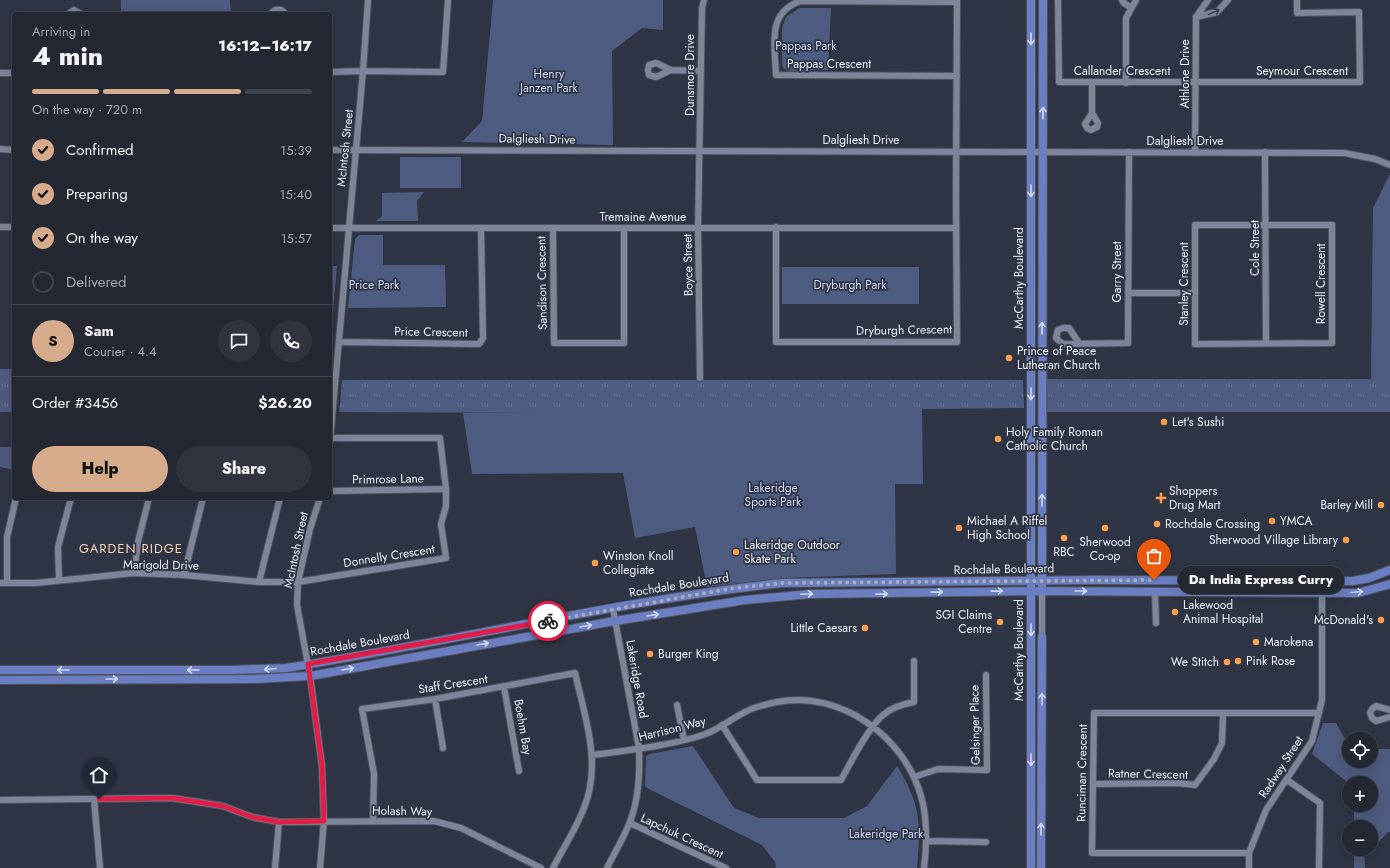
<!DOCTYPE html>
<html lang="en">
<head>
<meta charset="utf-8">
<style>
  body { margin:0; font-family:Jost,sans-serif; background:#2f343f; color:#f1f3f6; height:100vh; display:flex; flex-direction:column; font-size:15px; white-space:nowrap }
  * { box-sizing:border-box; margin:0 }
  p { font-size:13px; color:#a3a6ac }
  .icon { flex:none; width:22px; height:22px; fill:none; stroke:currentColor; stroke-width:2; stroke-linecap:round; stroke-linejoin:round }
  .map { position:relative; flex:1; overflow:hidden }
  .details { position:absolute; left:12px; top:12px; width:320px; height:488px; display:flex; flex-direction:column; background:#232833; border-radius:4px; box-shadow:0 4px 16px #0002,0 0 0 1px #40444e }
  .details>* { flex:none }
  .controls { position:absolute; left:1342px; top:732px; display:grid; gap:8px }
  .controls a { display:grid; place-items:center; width:36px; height:36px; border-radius:50%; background:#232833; box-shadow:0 4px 16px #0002,0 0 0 1px #40444e; font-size:20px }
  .pin { position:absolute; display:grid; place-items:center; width:34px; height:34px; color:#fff; margin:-41px -17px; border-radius:50% 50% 50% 0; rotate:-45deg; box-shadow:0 0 4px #0007 }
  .pin .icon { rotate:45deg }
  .courier { position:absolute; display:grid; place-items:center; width:40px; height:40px; margin:-20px; border:3px solid #e11d48; border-radius:50%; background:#fff; color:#222; box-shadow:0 1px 5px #0007 }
  .bubble { position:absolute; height:28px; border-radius:14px; background:#232833; box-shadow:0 4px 16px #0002,0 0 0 1px #40444e; font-size:13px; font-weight:800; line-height:28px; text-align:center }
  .head em { font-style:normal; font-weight:800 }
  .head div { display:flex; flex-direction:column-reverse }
  .head { display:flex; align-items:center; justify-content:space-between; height:68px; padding:0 20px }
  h1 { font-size:26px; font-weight:800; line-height:30px }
  .bar { display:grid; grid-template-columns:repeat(4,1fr); gap:6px 4px; align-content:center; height:48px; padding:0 20px }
  .bar i { height:5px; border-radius:3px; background:#40444e }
  .bar .on { background:#d6ab8b }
  .bar p { grid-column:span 4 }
  .line { display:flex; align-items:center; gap:10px; padding:0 20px; border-top:1px solid #40444e }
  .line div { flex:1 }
  .round { display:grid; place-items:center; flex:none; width:42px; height:42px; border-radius:21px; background:#2f343f }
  ol { padding:0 20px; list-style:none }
  li { display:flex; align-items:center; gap:12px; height:44px }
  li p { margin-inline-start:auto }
  li .icon { padding:4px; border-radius:50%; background:#d6ab8b; color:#111; stroke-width:4 }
  li:last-child { color:#a3a6ac }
  li i { width:22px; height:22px; border:2px solid #40444e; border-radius:50% }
  .action { display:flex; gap:8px; margin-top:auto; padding:8px 20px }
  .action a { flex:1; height:46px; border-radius:24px; background:#d6ab8b; color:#111; font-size:16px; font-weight:800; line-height:46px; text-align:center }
  .action a+a { background:#2f343f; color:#f1f3f6 }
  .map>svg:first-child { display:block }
  .grass { fill:url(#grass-tufts) }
  .green { fill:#4f5c81 }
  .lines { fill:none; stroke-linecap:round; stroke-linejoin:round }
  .minor-casing { stroke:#4e5360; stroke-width:8 }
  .major-casing { stroke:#4e5360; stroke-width:10 }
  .minor { stroke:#7e8598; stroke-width:6 }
  .major { stroke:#6a7ec1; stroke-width:8 }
  .oneway { stroke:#3b4151 }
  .oneway2 { stroke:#d0d8ed }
  .done { stroke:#a9adb9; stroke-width:4; stroke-dasharray:0 7.2 }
  .route { stroke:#e11d48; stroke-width:5 }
  .poi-dot { fill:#fa9f4f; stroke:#2f3544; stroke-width:1.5 }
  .labels { text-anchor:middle; stroke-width:3.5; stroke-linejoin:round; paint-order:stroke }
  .park-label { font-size:12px; fill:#ccd7f6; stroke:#2f3544 }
  .street-label { font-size:12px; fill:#eaeef8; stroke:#2f3544 }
  .poi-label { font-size:12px; fill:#eaeef8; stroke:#2f3544; text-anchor:start }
  .neighbourhood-label { font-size:13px; letter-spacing:1px; fill:#fcd4b6; stroke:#2f3544 }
</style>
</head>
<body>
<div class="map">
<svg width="1390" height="868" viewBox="0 0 1390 868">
  <defs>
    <pattern id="grass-tufts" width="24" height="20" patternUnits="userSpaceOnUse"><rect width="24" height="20" fill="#4f5c81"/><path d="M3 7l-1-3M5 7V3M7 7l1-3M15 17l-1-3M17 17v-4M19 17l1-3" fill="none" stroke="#687494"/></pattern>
  </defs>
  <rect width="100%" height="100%" fill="#2f3544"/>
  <path class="grass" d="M0,369H14V412H0Z
    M1045,379H1390V412H1046Z
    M342,380H1023L1024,408L596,413L339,412Z"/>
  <path class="green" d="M121,0H230L231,14H121Z
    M493,0H663V30L642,28L612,51L613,145L462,142L482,121Z
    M799,8H831L828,70L789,71L784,69L782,65V28L786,17Z
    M400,157H461V188H400Z
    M1390,174V379H1371L1373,208Z
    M424,192L417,201L418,221H376L382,216V193Z
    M359,235H383V265H445L446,307L348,308L355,239Z
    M330,266H337L330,344Z
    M782,267H919V304H782Z
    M922,408L923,484H895L896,574L784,578L707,587L695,527L635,538L623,473L472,474L463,413Z
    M0,447H12L14,452V470L0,467Z
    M1323,723H1336L1349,746V761H1371V749H1390V832H1388L1379,842H1371V827H1354V805H1371V783H1349V786L1346,781L1312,754Z
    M693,746L734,808L759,818H844L867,806L897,766C921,805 921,823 917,868H776L775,862L762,845L645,787L646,756L650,754Z
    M1354,849H1364L1365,868H1354Z"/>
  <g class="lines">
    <defs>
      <path id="minor" d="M1058,0L1059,82H1360L1359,12L1297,13V0
        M1122,0L1124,3L1130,7
        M68,14L74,10L81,14
        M271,14C275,8 282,8 285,14
        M1196,17L1217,12L1228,0
        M671,70L656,77L649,75L648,70L649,65L656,63L671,70L701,71
        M330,72L363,71L443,72L448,0
        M0,73H14
        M957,76L776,75C775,46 766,12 801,1L957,2
        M1092,83V113L1098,123L1097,127L1091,130L1087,128L1085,124L1092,113
        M1126,83V18L1136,0
        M0,149L14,150
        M330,150L1344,153L1375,159L1390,165
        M1195,152L1196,17L1208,0
        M1265,152L1266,343
        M1195,225H1332V343L1195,344Z
        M0,227H14
        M776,227V342H957L956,191L957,0
        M330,228H956
        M553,228L554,343H624V228
        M1128,293H1195
        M339,342L479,344L483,338L481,228
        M1079,343L1069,328H1063L1058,330L1056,338L1063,344L1128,343L1129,152
        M700,378L698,228L702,8L704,0
        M330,441L363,71L368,0
        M330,491L446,489
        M320,498L310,529L298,582L297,605L310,676L322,766L324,821L320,868
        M134,573L138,542L149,498
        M184,575L203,498
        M59,580L58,547L71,498
        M259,582L280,498
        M0,583H36L134,573L184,575L259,582H298L446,558L441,524L446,506V489L440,438H330
        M7,583V537L16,498
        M1155,592L1156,623
        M1042,637V591
        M504,687L519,771
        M435,699L443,748
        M677,705L684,740
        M1390,710L1376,706L1372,709L1370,713L1372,718L1376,721L1390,717
        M722,725L757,780H841C851,762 868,728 883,715C892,707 903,704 914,702V661
        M593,755C629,750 668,746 703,735C718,730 731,719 745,712C754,707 767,704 777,702C840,690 904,736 921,796C928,820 927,844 924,868
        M914,777L938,769L987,770L986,675
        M1287,780L1320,803L1319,868
        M1093,784L1178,783L1195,785L1214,759L1222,743L1223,714
        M94,799L100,868
        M0,800L172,798L223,806L252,817L279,822L434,821L461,828L541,868
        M373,821L374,774L362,709L435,699L575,673C585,717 602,764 584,808C576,829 563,848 553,868
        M630,823L726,868
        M927,841L986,842
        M1249,853H1092L1094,713H1319
        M275,868L279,822
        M607,868C614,854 623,839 629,824C639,801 640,773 639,748L613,609
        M1249,868V853L1266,810L1312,741L1322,700V580"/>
      <path id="major" d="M1031,0V868
        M1042,586L1043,0
        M0,670H232L286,668C452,642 615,601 782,583L1093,580L1353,581L1369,578L1390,570
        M0,680L255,679L310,676L615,621L745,600L810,594L1031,591L1358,593L1390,584
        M1041,868L1042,637"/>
    </defs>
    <use href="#minor" class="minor-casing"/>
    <use href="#major" class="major-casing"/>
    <use href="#minor" class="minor"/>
    <use href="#major" class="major"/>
  </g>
  <defs><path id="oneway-shaft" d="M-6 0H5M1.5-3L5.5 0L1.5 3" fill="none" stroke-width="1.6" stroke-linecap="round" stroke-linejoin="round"/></defs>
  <use class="oneway" href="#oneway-shaft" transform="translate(1214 12) rotate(-25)"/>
  <g class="oneway2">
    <use href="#oneway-shaft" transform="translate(1031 39) rotate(90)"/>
    <use href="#oneway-shaft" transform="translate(1043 113) rotate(-90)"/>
    <use href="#oneway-shaft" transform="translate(1031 191) rotate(90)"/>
    <use href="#oneway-shaft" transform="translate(1042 328) rotate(-90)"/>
    <use href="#oneway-shaft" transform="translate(1031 394) rotate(91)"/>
    <use href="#oneway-shaft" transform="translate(1042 500) rotate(-90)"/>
    <use href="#oneway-shaft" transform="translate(997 591) rotate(-1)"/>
    <use href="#oneway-shaft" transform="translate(1081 591)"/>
    <use href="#oneway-shaft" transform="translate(937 592) rotate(-1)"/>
    <use href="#oneway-shaft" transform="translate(1357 592) rotate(-5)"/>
    <use href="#oneway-shaft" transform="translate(807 594) rotate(-3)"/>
    <use href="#oneway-shaft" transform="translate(882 594) rotate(-1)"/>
    <use href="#oneway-shaft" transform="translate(653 615) rotate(-9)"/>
    <use href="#oneway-shaft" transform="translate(586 626) rotate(-10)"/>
    <use href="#oneway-shaft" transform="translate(1031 630) rotate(90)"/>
    <use href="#oneway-shaft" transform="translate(483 644) rotate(-10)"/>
    <use href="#oneway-shaft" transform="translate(270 669) rotate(175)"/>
    <use href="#oneway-shaft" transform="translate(348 669) rotate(-10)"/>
    <use href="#oneway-shaft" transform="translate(63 670) rotate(-180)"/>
    <use href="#oneway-shaft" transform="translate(193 670) rotate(-180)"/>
    <use href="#oneway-shaft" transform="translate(112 679)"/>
    <use href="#oneway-shaft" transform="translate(1042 699) rotate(-90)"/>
    <use href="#oneway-shaft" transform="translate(1031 760) rotate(90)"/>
    <use href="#oneway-shaft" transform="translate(1041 829) rotate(-90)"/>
  </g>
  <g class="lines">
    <path class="done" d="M548,621L734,588L782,583L1154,580"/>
    <path class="route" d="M99,799L172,798L223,806L252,817L279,822L324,821L322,766L308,664L548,621"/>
  </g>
  <g class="poi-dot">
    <circle cx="1009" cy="358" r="4"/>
    <circle cx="1164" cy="422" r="4"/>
    <circle cx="998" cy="439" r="4"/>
    <path d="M1159 492h4v4h4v4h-4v4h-4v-4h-4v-4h4z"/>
    <circle cx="1381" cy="505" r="4"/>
    <circle cx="1272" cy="521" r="4"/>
    <circle cx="1157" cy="524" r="4"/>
    <circle cx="959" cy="528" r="4"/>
    <circle cx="1105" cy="528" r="4"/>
    <circle cx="1064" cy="538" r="4"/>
    <circle cx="1346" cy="540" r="4"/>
    <circle cx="736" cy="552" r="4"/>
    <circle cx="595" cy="563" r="4"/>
    <circle cx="1175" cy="612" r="4"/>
    <circle cx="1381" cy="620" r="4"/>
    <circle cx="1000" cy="622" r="4"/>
    <circle cx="865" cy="628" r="4"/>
    <circle cx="1256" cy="642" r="4"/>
    <circle cx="650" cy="654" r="4"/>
    <circle cx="1238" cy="661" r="4"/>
    <circle cx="1227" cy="662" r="4"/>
  </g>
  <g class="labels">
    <g class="park-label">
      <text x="806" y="50">Pappas Park</text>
      <text x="549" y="78">Henry<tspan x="549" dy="14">Janzen Park</tspan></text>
      <text x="374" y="289">Price Park</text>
      <text x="850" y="289">Dryburgh Park</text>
      <text x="773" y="492">Lakeridge<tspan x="773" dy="14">Sports Park</tspan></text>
      <text x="886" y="838">Lakeridge Park</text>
    </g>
    <g class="street-label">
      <text x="829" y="68">Pappas Crescent</text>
      <text x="1122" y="75">Callander Crescent</text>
      <text x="1302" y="75">Seymour Crescent</text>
      <text transform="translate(1185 74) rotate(-90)" y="4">Athlone Drive</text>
      <text transform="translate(690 75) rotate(-90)" y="4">Dunsmore Drive</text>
      <text transform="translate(537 139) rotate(1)" y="4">Dalgliesh Drive</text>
      <text x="861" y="144">Dalgliesh Drive</text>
      <text x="1185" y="145">Dalgliesh Drive</text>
      <text transform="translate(345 148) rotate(-84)" y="4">McIntosh Street</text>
      <text x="643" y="221">Tremaine Avenue</text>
      <text transform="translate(1255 248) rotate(-90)" y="4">Cole Street</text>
      <text transform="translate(688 265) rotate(-91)" y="4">Boyce Street</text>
      <text transform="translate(1117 272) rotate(-90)" y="4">Garry Street</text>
      <text transform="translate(1019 278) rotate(-90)" y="4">McCarthy Boulevard</text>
      <text transform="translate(542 283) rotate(-91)" y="4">Sandison Crescent</text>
      <text transform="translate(1184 284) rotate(-90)" y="4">Stanley Crescent</text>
      <text transform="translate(1321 284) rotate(-90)" y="4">Rowell Crescent</text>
      <text transform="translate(904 330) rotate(-1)" y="4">Dryburgh Crescent</text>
      <text transform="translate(431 332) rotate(1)" y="4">Price Crescent</text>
      <text transform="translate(388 479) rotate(-1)" y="4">Primrose Lane</text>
      <text transform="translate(296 550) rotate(-78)" y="4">McIntosh Street</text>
      <text transform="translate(389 556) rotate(-9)" y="4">Donnelly Crescent</text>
      <text transform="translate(161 565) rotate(1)" y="4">Marigold Drive</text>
      <text transform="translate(1004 569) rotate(-1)" y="4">Rochdale Boulevard</text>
      <text transform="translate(679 585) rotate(-9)" y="4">Rochdale Boulevard</text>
      <text transform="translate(360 643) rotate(-10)" y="4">Rochdale Boulevard</text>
      <text transform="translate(1019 650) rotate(-90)" y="4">McCarthy Boulevard</text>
      <text transform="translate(637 679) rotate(80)" y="4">Lakeridge Road</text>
      <text transform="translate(453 684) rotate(-9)" y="4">Staff Crescent</text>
      <text transform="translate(975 725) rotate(-91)" y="4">Gelsinger Place</text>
      <text transform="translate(523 727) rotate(80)" y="4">Boehm Bay</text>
      <text transform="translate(672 729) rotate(-14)" y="4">Harrison Way</text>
      <text transform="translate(1281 767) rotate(-57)" y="4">Radway Street</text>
      <text transform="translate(1082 773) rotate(-89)" y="4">Runciman Crescent</text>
      <text transform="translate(1148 774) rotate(1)" y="4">Ratner Crescent</text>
      <text transform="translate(402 811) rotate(1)" y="4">Holash Way</text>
      <text transform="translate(682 836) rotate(25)" y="4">Lapchuk Crescent</text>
    </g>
    <g class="poi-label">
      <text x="1017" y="355">Prince of Peace<tspan x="1017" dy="14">Lutheran Church</tspan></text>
      <text x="1172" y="426">Let's Sushi</text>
      <text x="1006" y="436">Holy Family Roman<tspan x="1006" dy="14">Catholic Church</tspan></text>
      <text x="1169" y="495">Shoppers<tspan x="1169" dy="14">Drug Mart</tspan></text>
      <text x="1373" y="509" text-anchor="end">Barley Mill</text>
      <text x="967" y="525">Michael A Riffel<tspan x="967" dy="14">High School</tspan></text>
      <text x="1280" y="525">YMCA</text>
      <text x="1165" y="528">Rochdale Crossing</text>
      <text x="1338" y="544" text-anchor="end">Sherwood Village Library</text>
      <text x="1105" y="546" text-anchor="middle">Sherwood<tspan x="1105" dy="14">Co-op</tspan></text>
      <text x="744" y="549">Lakeridge Outdoor<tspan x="744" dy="14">Skate Park</tspan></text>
      <text x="1064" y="556" text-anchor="middle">RBC</text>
      <text x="603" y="560">Winston Knoll<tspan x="603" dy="14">Collegiate</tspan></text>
      <text x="1183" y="609">Lakewood<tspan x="1183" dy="14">Animal Hospital</tspan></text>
      <text x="992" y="619" text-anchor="end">SGI Claims<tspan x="992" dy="14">Centre</tspan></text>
      <text x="1373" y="624" text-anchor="end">McDonald's</text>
      <text x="857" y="632" text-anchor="end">Little Caesars</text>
      <text x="1264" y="646">Marokena</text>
      <text x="658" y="658">Burger King</text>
      <text x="1246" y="665">Pink Rose</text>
      <text x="1219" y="666" text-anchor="end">We Stitch</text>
    </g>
    <g class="neighbourhood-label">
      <text x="131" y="553">GARDEN RIDGE</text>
    </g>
  </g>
</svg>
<div class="controls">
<a><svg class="icon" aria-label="locate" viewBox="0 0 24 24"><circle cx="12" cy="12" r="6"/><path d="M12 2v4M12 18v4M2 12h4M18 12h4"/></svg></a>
<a>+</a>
<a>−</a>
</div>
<div class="pin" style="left:1154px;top:580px;background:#ea580c"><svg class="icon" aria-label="bag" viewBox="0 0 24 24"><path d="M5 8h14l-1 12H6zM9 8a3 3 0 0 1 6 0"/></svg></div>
<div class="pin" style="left:99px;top:799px;background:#1f2937"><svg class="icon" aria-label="home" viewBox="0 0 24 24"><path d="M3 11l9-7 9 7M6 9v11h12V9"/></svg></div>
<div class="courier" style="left:548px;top:621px"><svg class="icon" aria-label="bike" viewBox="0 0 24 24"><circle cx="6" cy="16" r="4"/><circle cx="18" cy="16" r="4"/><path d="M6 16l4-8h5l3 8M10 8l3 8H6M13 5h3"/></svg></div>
<div class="bubble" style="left:1178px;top:566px;width:166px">Da India Express Curry</div>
<section class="details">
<div class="head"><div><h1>4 min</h1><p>Arriving in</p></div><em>16:12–16:17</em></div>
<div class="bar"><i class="on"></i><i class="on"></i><i class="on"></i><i></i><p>On the way · 720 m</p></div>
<ol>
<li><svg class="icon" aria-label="check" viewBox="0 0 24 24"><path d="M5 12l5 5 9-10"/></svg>Confirmed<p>15:39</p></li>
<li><svg class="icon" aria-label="check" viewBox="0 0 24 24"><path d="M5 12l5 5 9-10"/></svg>Preparing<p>15:40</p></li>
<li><svg class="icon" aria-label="check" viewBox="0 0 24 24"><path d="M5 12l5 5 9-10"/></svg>On the way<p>15:57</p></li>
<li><i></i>Delivered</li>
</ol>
<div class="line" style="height:72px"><b class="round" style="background:#d6ab8b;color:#111">S</b><div><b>Sam</b><p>Courier · 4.4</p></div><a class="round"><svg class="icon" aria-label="chat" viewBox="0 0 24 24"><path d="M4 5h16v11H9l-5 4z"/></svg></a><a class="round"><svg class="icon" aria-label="phone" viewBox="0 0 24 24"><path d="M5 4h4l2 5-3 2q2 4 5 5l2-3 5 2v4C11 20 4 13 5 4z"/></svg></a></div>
<div class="line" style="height:52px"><div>Order #3456</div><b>$26.20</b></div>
<div class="action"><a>Help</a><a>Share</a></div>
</section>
</div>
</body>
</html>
